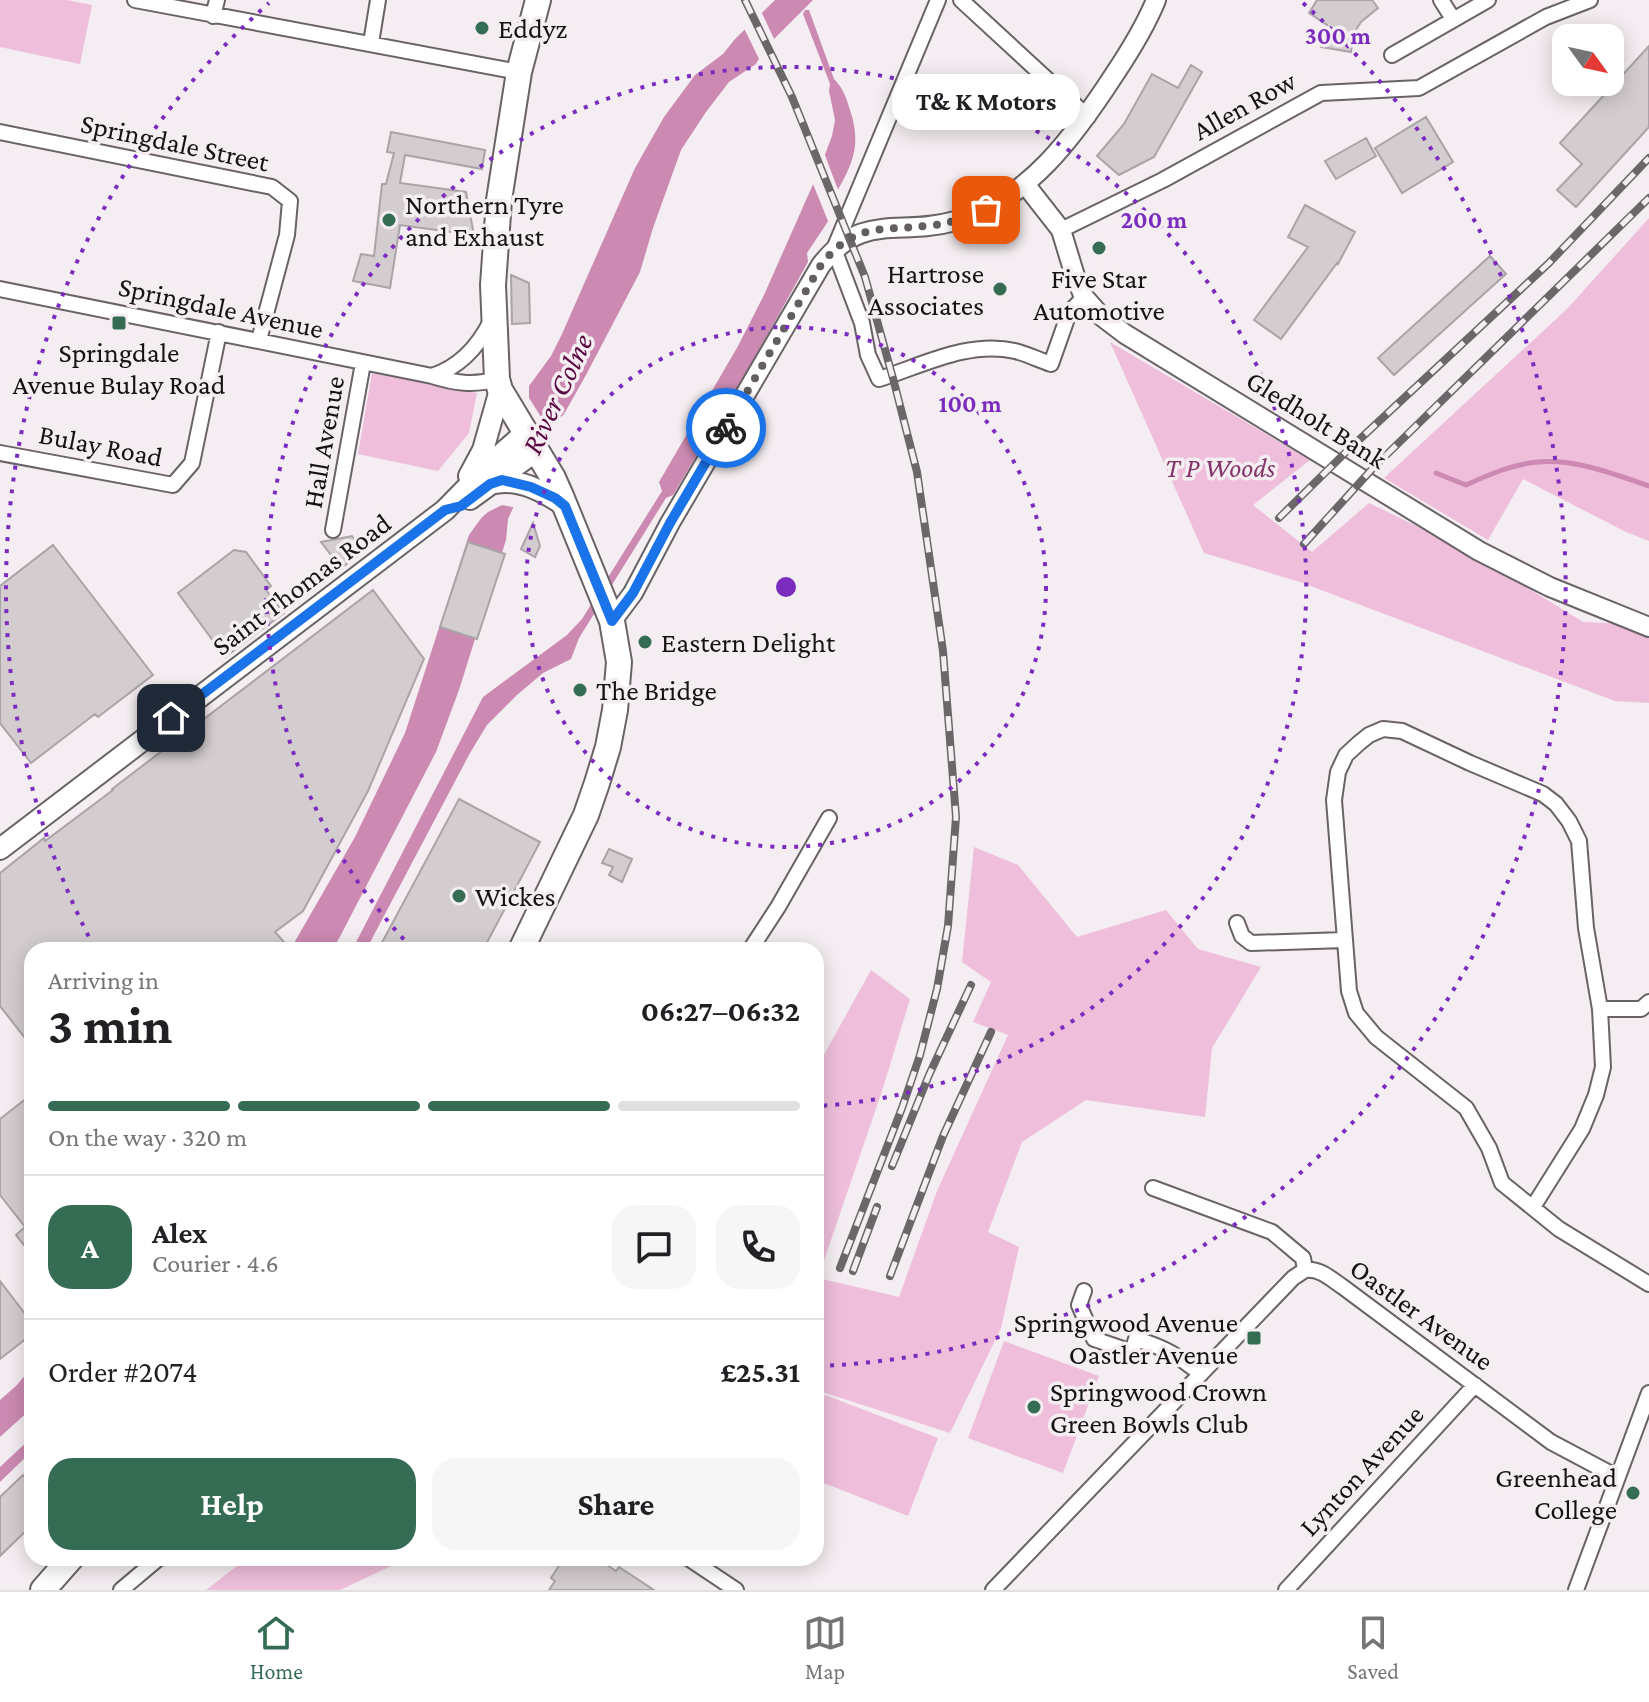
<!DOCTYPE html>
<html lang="en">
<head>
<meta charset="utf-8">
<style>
  body { margin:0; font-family:"Crimson Pro",serif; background:#f6f6f6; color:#202124; height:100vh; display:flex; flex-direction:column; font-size:30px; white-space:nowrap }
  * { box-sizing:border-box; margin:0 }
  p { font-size:26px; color:#757577 }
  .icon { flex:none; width:44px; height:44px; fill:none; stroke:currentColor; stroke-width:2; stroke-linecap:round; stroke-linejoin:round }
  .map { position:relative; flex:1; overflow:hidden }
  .panel { position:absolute; left:24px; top:942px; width:800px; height:624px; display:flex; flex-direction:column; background:#fff; border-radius:24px; box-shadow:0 4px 20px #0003 }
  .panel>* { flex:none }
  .needle { width:52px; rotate:123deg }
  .tools { position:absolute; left:1552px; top:24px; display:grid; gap:16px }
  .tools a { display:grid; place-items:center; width:72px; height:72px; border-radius:16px; background:#fff; box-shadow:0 4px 20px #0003; font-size:40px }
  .pin { position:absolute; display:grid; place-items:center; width:68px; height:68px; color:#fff; margin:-34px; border-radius:16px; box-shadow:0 4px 12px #0006 }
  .courier { position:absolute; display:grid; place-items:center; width:80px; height:80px; margin:-40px; border:6px solid #1a73e8; border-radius:50%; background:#fff; color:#222; box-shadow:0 2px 10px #0007 }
  .bubble { position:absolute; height:56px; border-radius:24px; background:#fff; box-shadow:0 4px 20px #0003; font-size:26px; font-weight:700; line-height:56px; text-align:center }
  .summary em { font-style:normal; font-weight:700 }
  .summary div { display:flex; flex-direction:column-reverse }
  .summary { display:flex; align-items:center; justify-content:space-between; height:136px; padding:0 24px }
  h1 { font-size:52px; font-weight:700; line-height:60px }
  .bar { display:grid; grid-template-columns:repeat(4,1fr); gap:12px 8px; align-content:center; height:96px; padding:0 24px }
  .bar i { height:10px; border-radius:6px; background:#e0e0e0 }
  .bar .current { background:#356c54 }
  .bar p { grid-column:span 4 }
  .line { display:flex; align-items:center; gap:20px; padding:0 24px; border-top:2px solid #e0e0e0 }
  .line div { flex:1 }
  .round { display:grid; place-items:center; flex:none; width:84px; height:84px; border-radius:24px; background:#f6f6f6 }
  .cta { display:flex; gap:16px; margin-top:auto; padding:16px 24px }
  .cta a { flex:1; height:92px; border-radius:24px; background:#356c54; color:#fff; font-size:32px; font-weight:700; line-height:92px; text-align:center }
  .cta a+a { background:#f6f6f6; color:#202124 }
  .dock { display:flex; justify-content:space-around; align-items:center; height:112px; border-top:2px solid #e0e0e0; background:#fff; font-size:22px; color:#757577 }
  .dock a { display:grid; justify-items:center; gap:4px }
  .dock .current { color:#356c54 }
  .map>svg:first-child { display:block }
  .green { fill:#eebeda }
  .water { fill:#cc8ab2 }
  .pier { fill:#f4edf1 }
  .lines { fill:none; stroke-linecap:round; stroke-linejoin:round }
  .stream { stroke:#cc8ab2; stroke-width:5 }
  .building { fill:#d4cdd0; stroke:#aaa3a7; stroke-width:2 }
  .minor-casing { stroke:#696366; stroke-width:18 }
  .tertiary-casing { stroke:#696366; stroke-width:22 }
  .secondary-casing { stroke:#696366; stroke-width:24 }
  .primary-casing { stroke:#696366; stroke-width:28 }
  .minor { stroke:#fff; stroke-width:14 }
  .tertiary { stroke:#fff; stroke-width:18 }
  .secondary { stroke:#fff; stroke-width:20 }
  .primary { stroke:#fff; stroke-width:24 }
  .rail-casing { stroke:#6b6669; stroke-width:8 }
  .rail { stroke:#f4edf1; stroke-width:5; stroke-dasharray:15; stroke-linecap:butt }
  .done { stroke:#635f61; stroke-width:8; stroke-dasharray:0 14.4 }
  .route { stroke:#1a73e8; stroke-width:10 }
  .ring { fill:none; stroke:#7b2cbf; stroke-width:4; stroke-dasharray:4 8 }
  .poi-dot { fill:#356c54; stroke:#f4edf1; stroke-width:3 }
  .labels { text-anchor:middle; stroke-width:7; stroke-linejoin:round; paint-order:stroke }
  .poi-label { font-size:28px; fill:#151214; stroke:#f4edf1; text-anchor:start }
  .street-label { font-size:28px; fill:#151214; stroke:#f4edf1 }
  .park-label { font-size:28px; font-style:italic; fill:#843569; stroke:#f4edf1 }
  .water-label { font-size:30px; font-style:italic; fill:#5a0a43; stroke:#f4edf1 }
  .centre { fill:#7b2cbf; stroke:#f4edf1; stroke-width:4 }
  .ring-label { font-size:24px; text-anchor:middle; font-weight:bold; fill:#7b2cbf; stroke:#f4edf1; stroke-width:7; stroke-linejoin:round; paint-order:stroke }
</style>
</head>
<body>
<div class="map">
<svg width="1649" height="1590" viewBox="0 0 1649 1590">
  <rect width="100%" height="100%" fill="#f4edf1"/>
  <path class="green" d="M0,0H67L92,5L80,64L0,47Z
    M1649,218V541L1626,532L1523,479L1488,540L1384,478L1567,309Z
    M1110,342L1310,460L1253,505L1312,552L1369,503L1466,550L1583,622L1649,625V703L1615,701L1300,582L1204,553Z
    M372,373L477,393L469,433L438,471L358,454Z
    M974,847L1018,865L1077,937L1166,910L1198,949L1261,967L1212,1048L1205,1117L1086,1100L1022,1142L988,1232L1019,1247L1001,1328L950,1433L816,1390V1069L871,970L910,999L883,1088L818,1278L899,1297L937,1191L1008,1035L973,1022L991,982L962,962Z
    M1004,1341L1099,1376L1063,1473L968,1438Z
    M825,1395L938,1438L908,1516L816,1480V1419Z
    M247,1558H406V1559L340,1590H206Z"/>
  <path class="water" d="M775,0H813L765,48L756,64L729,82L706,112L681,150L653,228L640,272L586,375L564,414L549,429L508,519L506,540L459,690L436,752L333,950H290L355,837L405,733L469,535L490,506L529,403V386L551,356L562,334L635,168L664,117L695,75L723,54L735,39Z
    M805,10H809L834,79C842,87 846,96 849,107C864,149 850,168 830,204L833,214L807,253L808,262L749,368L673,495L666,498L579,638L571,659L543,673L517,695L487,725L470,753L366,950H352L483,697L567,635L582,619L662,491L659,482L738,346L764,295L818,173L832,136L835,120L829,91L830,84L803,14Z
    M32,1367V1408L0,1437V1400L17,1385Z
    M32,1437V1451L0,1482V1467Z"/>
  <path class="pier" d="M760,9L776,43L768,51L761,63L743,26Z
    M823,150L840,195L834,205L837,215L830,226L811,179Z
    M526,393L551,433L518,508L502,505L488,512L475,523L501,478Z"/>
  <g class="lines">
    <path class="stream" d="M1436,473L1466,485C1488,475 1513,464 1538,462C1576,459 1614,474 1649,486"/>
  </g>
  <path class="building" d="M1317,0H1372L1378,8L1361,22L1354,33L1351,52L1321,47L1327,25L1309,13Z
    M1649,46V127L1576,207L1557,190L1582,164L1560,143Z
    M1191,65L1202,72L1154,157L1119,175L1097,156L1124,124L1152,74L1178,88Z
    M1426,117L1453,162L1402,193L1375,148Z
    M391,132L485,150L482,169L405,155L400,183L466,192L474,235L400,225L390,288L353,281L361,254L374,256L382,184H386L394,153L387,152Z
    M1366,138L1376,156L1336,179L1325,161Z
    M1305,205L1355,232L1338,264L1337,263L1281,339L1254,320L1308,247L1288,237Z
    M1490,256L1506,274L1394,375L1378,358Z
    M511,275L529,283L530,323L512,324Z
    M533,523L540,546L535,557L521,549Z
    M352,536L364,551L341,568L321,542Z
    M468,542L505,554L477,639L440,627Z
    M53,545L153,675L98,717L95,714L31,763L0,723V586Z
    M234,550L246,552L271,586L266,590L284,613L225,657L178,593Z
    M373,590L424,659L368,791L303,911L275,932L291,950H32V1047L0,1006V873L44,838L45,841L113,790L112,789Z
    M459,799L540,842L483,950H378Z
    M609,849L632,859L622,882L609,875L613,867L602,863Z
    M32,1094V1255L16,1235L25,1227L0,1195V1119Z
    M0,1281L32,1323V1334L0,1359Z
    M23,1475L32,1483V1525L0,1556V1497Z
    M564,1558H596L616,1571L619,1567L654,1590H549L555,1581L551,1578Z"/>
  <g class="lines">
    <defs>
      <path id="minor" d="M135,0L519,72
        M938,0L834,249L862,323L868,355L879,379C921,366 969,340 1015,351C1027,354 1039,360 1051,364L1069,313L1084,297
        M961,0L1088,117
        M1441,0L1453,19
        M213,16L217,0
        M371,43L378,0
        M1392,55L1488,0
        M0,132L272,187L290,201L287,235L259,340
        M1061,230L1163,180L1321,93L1419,88L1546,17L1590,0
        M0,289L432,376C454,383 474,386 497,379
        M432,376C460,367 478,347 491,321
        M0,453L173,485L192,463L219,332
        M333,530L363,363
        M1237,923L1242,936L1251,943L1344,940
        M750,950L778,907L829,818
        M1600,1009H1641L1649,1002
        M1153,1188L1272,1232L1303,1258L1305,1270
        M1533,1207L1582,1129L1596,1095L1603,1067L1600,1009L1586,928L1579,841L1569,821L1556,804L1543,794L1470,763L1402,731L1383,729L1369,735L1359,743L1346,755L1338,772L1334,800L1349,991L1356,1013L1376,1037L1466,1108L1489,1148L1502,1183L1559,1229L1649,1284
        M1305,1270C1320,1268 1331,1279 1343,1287L1551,1442L1617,1477
        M1084,1291L1079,1305L1094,1339L1132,1352L1136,1339C1163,1347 1179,1356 1201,1374
        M688,1558L736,1590
        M121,1590L159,1558
        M993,1590L1293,1278L1305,1270
        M1286,1590L1475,1385
        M1576,1590L1649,1393"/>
      <path id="tertiary" d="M1025,184L1061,230L1075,276L1084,297L1100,315L1125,334L1479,551L1550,587L1649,627
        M612,621L633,593L670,523L821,265C863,211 899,237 955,221C1028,201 1075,135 1114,75C1130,51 1145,27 1156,0"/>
      <path id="secondary" d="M469,476L483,450L500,390
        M490,484C517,476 544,491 565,506
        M470,499L536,451
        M0,849L445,510L491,463L525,433"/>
      <path id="primary" d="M521,950L586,815L597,783L608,747L615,710L619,662L612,621L561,496L553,478L500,390L497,379L493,285L499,200L519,72L538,0
        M43,1590L71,1558"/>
    </defs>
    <use href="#minor" class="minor-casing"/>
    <use href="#tertiary" class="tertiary-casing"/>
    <use href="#secondary" class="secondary-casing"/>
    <use href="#primary" class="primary-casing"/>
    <use href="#minor" class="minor"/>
    <use href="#tertiary" class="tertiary"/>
    <use href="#secondary" class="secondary"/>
    <use href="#primary" class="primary"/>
    <defs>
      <path id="rail" d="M745,0L792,97L865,277L894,382L917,472L943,651L956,817L948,926L937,989L920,1055L902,1108L840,1268
        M1279,518L1346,452L1549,263L1649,158
        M1304,544L1374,467L1649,198
        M892,1166L929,1075L971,985
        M853,1271L877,1207
        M890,1276L943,1136L991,1032"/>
    </defs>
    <use href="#rail" class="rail-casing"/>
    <use href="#rail" class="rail"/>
  </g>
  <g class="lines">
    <path class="done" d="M726,428L821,265C854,223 878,231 926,226C947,225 966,217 986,210"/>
    <path class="route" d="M171,718L445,510L461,506L490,484L502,480L531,487L555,498L565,506L612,621L633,593L670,523L726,428"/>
  </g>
  <g class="ring">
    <circle cx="786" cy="587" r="260"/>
    <path d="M412 948A520 520 0 1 1 818 1106"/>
    <path d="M94 947A780 780 0 0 1 269 3M1303 3A780 780 0 0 1 820 1366"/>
  </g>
  <g class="poi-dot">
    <circle cx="482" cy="28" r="8"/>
    <circle cx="389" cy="220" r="8"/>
    <circle cx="1099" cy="248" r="8"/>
    <circle cx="1000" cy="289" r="8"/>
    <rect x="111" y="315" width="16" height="16" rx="4"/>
    <circle cx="645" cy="642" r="8"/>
    <circle cx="580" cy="690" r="8"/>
    <circle cx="459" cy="896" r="8"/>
    <rect x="1246" y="1330" width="16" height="16" rx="4"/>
    <circle cx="1034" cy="1407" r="8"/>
    <circle cx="1633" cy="1493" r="8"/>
  </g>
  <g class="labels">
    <g class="poi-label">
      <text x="498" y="38">Eddyz</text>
      <text x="405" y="214">Northern Tyre<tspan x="405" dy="32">and Exhaust</tspan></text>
      <text x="984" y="283" text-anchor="end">Hartrose<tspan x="984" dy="32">Associates</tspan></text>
      <text x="1099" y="288" text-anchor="middle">Five Star<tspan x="1099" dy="32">Automotive</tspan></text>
      <text x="119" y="362" text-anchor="middle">Springdale<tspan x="119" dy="32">Avenue Bulay Road</tspan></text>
      <text x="661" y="652">Eastern Delight</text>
      <text x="596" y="700">The Bridge</text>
      <text x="475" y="906">Wickes</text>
      <text x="1238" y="1332" text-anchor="end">Springwood Avenue<tspan x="1238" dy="32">Oastler Avenue</tspan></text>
      <text x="1050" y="1401">Springwood Crown<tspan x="1050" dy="32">Green Bowls Club</tspan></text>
      <text x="1617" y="1487" text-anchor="end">Greenhead<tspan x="1617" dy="32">College</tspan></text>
    </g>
    <g class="street-label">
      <text transform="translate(1244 105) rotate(-29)" y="10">Allen Row</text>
      <text transform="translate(175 142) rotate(12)" y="10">Springdale Street</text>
      <text transform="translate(221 307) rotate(12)" y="10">Springdale Avenue</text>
      <text transform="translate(1317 419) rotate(32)" y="10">Gledholt Bank</text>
      <text transform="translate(323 442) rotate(-80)" y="10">Hall Avenue</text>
      <text transform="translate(101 445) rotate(11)" y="10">Bulay Road</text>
      <text transform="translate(301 584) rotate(-37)" y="10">Saint Thomas Road</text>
      <text transform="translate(1422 1314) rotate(36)" y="10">Oastler Avenue</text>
      <text transform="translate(1361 1470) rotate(-47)" y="10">Lynton Avenue</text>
    </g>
    <g class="park-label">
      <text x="1220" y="477">T P Woods</text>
    </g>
    <g class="water-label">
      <text transform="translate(557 394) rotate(-65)" y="10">River Colne</text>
    </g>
  </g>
  <circle cx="786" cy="587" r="12" class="centre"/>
  <g class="ring-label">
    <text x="1338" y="44">300 m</text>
    <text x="1154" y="228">200 m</text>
    <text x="970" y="412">100 m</text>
  </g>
</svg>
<div class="tools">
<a><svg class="needle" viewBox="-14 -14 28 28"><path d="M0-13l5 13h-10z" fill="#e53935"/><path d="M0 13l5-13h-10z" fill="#757577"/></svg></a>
</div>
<div class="pin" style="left:986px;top:210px;background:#ea580c"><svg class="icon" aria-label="bag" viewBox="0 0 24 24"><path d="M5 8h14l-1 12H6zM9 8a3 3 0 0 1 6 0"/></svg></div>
<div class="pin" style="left:171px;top:718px;background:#1f2937"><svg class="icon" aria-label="home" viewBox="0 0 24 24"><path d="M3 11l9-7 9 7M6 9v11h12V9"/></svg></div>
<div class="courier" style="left:726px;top:428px"><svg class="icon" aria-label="bike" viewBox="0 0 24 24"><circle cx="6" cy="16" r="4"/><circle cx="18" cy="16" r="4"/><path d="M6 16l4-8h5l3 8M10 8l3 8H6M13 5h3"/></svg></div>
<div class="bubble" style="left:892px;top:74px;width:188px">T&amp; K Motors</div>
<section class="panel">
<div class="summary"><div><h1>3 min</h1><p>Arriving in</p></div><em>06:27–06:32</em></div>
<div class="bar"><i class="current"></i><i class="current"></i><i class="current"></i><i></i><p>On the way · 320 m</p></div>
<div class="line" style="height:144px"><b class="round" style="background:#356c54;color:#fff">A</b><div><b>Alex</b><p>Courier · 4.6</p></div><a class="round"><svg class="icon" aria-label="chat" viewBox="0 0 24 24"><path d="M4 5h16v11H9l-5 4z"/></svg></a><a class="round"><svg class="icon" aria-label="phone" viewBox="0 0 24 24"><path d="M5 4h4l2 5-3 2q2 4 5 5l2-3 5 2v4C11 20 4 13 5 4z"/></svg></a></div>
<div class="line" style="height:104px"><div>Order #2074</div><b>£25.31</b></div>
<div class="cta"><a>Help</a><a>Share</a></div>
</section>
</div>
<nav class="dock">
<a class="current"><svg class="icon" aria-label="home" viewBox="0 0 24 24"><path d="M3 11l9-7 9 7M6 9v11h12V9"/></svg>Home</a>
<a><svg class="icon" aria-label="map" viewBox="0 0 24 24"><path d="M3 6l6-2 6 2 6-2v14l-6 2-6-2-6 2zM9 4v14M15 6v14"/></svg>Map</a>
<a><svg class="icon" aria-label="saved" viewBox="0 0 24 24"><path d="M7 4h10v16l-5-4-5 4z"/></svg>Saved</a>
</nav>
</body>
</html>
